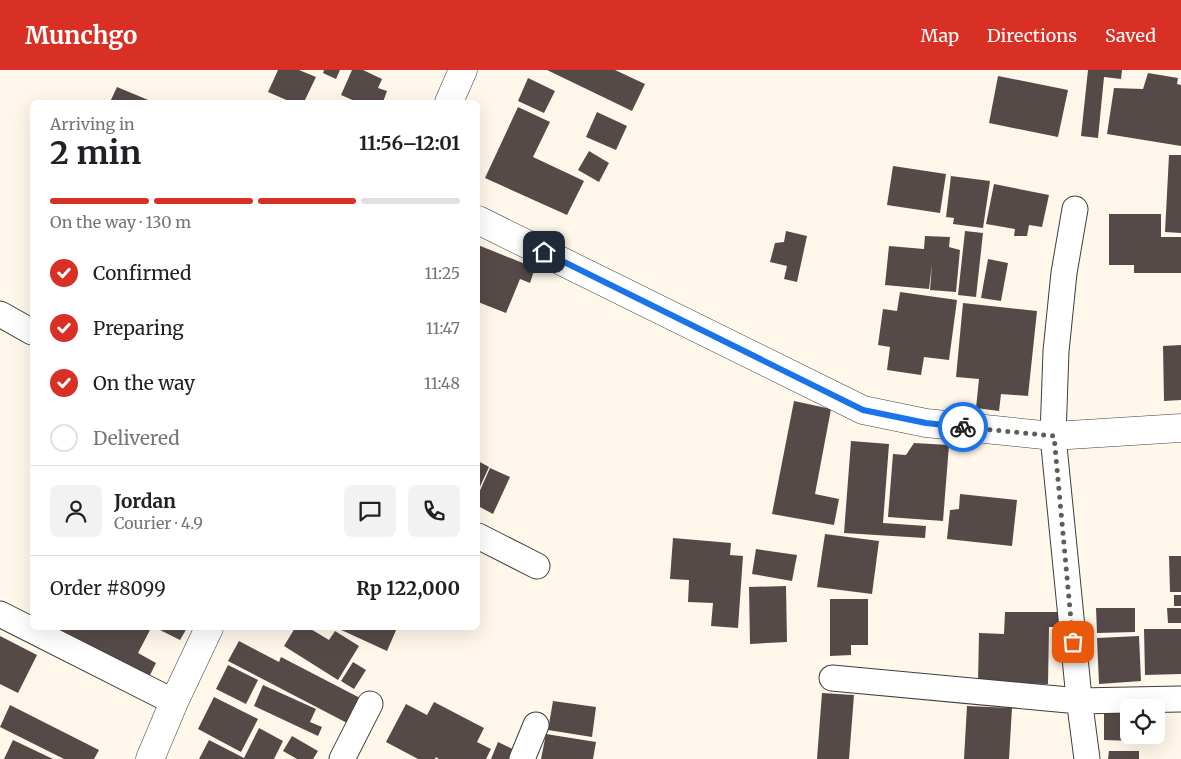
<!DOCTYPE html>
<html lang="en">
<head>
<meta charset="utf-8">
<style>
  body { margin:0; font-family:Merriweather,serif; background:#f2f2f2; color:#202124; height:100vh; display:flex; flex-direction:column; font-size:19px; white-space:nowrap }
  * { box-sizing:border-box; margin:0 }
  p { font-size:16px; color:#757577 }
  .icon { flex:none; width:28px; height:28px; fill:none; stroke:currentColor; stroke-width:2; stroke-linecap:round; stroke-linejoin:round }
  .map { position:relative; flex:1; overflow:hidden }
  .side { position:absolute; left:30px; top:30px; width:450px; height:530px; display:flex; flex-direction:column; background:#fff; border-radius:8px; box-shadow:0 5px 20px #0002 }
  .side>* { flex:none }
  .buttons { position:absolute; left:1120px; top:629px; display:grid; gap:10px }
  .buttons a { display:grid; place-items:center; width:45px; height:45px; border-radius:8px; background:#fff; box-shadow:0 5px 20px #0002; font-size:25px }
  .pin { position:absolute; display:grid; place-items:center; width:42px; height:42px; color:#fff; margin:-21px; border-radius:10px; box-shadow:0 2px 8px #0006 }
  .courier { position:absolute; display:grid; place-items:center; width:50px; height:50px; margin:-25px; border:4px solid #1a73e8; border-radius:50%; background:#fff; color:#222; box-shadow:0 1px 6px #0007 }
  .overview em { font-style:normal; font-weight:700 }
  .overview div { display:flex; flex-direction:column-reverse }
  .overview { display:flex; align-items:center; justify-content:space-between; height:85px; padding:0 20px }
  h1 { font-size:32px; font-weight:700; line-height:38px }
  .bar { display:grid; grid-template-columns:repeat(4,1fr); gap:8px 5px; align-content:center; height:60px; padding:0 20px }
  .bar i { height:6px; border-radius:4px; background:#e0e0e0 }
  .bar .on { background:#d93025 }
  .bar p { grid-column:span 4 }
  .line { display:flex; align-items:center; gap:12px; padding:0 20px; border-top:1px solid #e0e0e0 }
  .line div { flex:1 }
  .round { display:grid; place-items:center; flex:none; width:52px; height:52px; border-radius:8px; background:#f2f2f2 }
  ol { padding:0 20px; list-style:none }
  li { display:flex; align-items:center; gap:15px; height:55px }
  li p { margin-inline-start:auto }
  li .icon { padding:5px; border-radius:50%; background:#d93025; color:#fff; stroke-width:4 }
  li:last-child { color:#757577 }
  li i { width:28px; height:28px; border:2px solid #e0e0e0; border-radius:50% }
  header { display:flex; align-items:center; gap:30px; box-sizing:border-box; height:70px; padding:0 25px; background:#d93025; color:#fff }
  header strong { font-size:24px }
  nav { display:flex; gap:28px; margin-inline-start:auto; font-size:18px }
  .map>svg:first-child { display:block }
  .building { fill:#554a47 }
  .lines { fill:none; stroke-linecap:round; stroke-linejoin:round }
  .minor-casing { stroke:#3e3e3e; stroke-width:27 }
  .tertiary-casing { stroke:#3e3e3e; stroke-width:29 }
  .minor { stroke:#fff; stroke-width:25 }
  .tertiary { stroke:#fff; stroke-width:28 }
  .done { stroke:#605e59; stroke-width:5; stroke-dasharray:0 9 }
  .route { stroke:#1a73e8; stroke-width:6 }
</style>
</head>
<body>
<header>
<strong>Munchgo</strong>
<nav><a>Map</a><a>Directions</a><a>Saved</a></nav>
</header>
<div class="map">
<svg width="1181" height="689" viewBox="0 0 1181 689">
  <rect width="100%" height="100%" fill="#fff7ea"/>
  <path class="building" d="M278,0H299L316,7L304,32H291L268,22Z
    M324,0H340L336,9L323,3Z
    M352,0H363L382,9L378,18L387,21L383,32H357L341,25Z
    M547,0H615L645,14L632,41Z
    M1088,0H1122L1121,9L1104,7L1098,68L1081,66Z
    M1148,3L1178,8L1177,14L1181,15V76L1107,64L1114,18L1143,19Z
    M998,6L1068,20L1058,67L989,53Z
    M528,8L555,21L544,43L518,31Z
    M117,17L153,32H110Z
    M518,37L550,52L533,87L584,111L567,145L485,108Z
    M597,42L627,56L616,80L586,67Z
    M589,81L609,93L599,112L578,100Z
    M1169,85H1181V163L1165,162Z
    M893,96L946,104L940,143L887,135Z
    M951,106L990,111L983,158L953,154L954,148L946,147Z
    M994,114L1049,125L1042,157L1029,155L1027,166H1014L1015,159L986,154Z
    M1109,144H1161V167H1181V203H1134V195H1109Z
    M786,161L807,166L797,212L784,209L787,196L770,192L775,173L784,172Z
    M965,161L983,163L976,227L958,225Z
    M925,166L950,167L949,177L960,180L956,222L930,220L932,194L929,219L885,215L889,176L924,179Z
    M478,175L535,198L530,213L520,209L506,243L478,232L479,220H478Z
    M988,189L1008,193L1001,231L981,228Z
    M900,222L957,230L949,290L924,287L921,305L887,300L890,277L878,275L883,239L897,241Z
    M963,233L1037,241L1028,326L1001,324L999,341L976,338L979,309L956,307Z
    M1181,275V330L1164,331L1163,276Z
    M794,331L831,339L815,424L839,429L834,455L772,444Z
    M851,371L889,374L883,453L926,456L925,468L844,463Z
    M914,373L949,375L943,451L888,447L893,384L906,385Z
    M478,391L489,397L478,421Z
    M490,398L510,407L493,444L478,436V425Z
    M960,424L1017,430L1012,476L947,469L950,440L959,439Z
    M825,464L879,471L872,524L817,517Z
    M673,468L731,473L730,485L743,486L738,558L711,556L713,533L688,532L689,510L670,509Z
    M756,479L797,485L792,511L752,504Z
    M1169,486H1181V522H1170Z
    M786,516L787,572L750,574L749,517Z
    M1174,525H1181V536H1174Z
    M830,529H868V575H851V585L830,586Z
    M1096,538H1135V562L1097,563Z
    M1167,538H1181V553H1168Z
    M1005,542H1059V557H1049L1048,614L978,613L979,563L1004,564Z
    M47,558H151L138,583L156,593L148,609Z
    M156,558H187L180,570Z
    M295,558H309L329,570L335,561L359,576L338,610L284,576Z
    M337,558H397L387,581Z
    M1144,559H1181V604L1145,605Z
    M0,566L37,585L18,623L0,614Z
    M1139,566L1141,611L1099,614L1097,568Z
    M239,571L279,592L281,587L362,629L349,654L228,591Z
    M353,592L366,600L354,619L341,611Z
    M228,595L258,610L246,634L216,619Z
    M263,615L316,639L310,652L322,657L318,666L254,636Z
    M822,623L854,625L849,689H817Z
    M214,627L258,649L241,682L198,659Z
    M553,631L596,637L592,667L548,660Z
    M434,632L484,658L477,672L491,679L486,689H439L436,687L435,689H418L386,672L406,634L427,645Z
    M10,635L99,680L94,689H64L0,657Z
    M967,636L1012,638L1009,689H964Z
    M1104,643H1129V665H1134V671L1104,670Z
    M259,658L283,671L274,689H199L209,670L244,688Z
    M546,664L596,672L593,689H541Z
    M292,666L318,681L313,689H297L283,681Z
    M13,670L53,689H4Z
    M498,672L521,683L518,689H491Z
    M1109,681H1139V689H1108Z"/>
  <g class="lines">
    <defs>
      <path id="minor" d="M1075,139L1064,203L1056,281L1053,366L1079,628L1087,689
        M0,244L32,262
        M478,466L537,496
        M0,544L174,632
        M832,608L1079,631L1181,629
        M342,689L370,634
        M522,689L536,655"/>
      <path id="tertiary" d="M449,32L463,0
        M478,150L863,340L926,353L1053,366L1181,358
        M150,689L174,632L209,558"/>
    </defs>
    <use href="#minor" class="minor-casing"/>
    <use href="#tertiary" class="tertiary-casing"/>
    <use href="#minor" class="minor"/>
    <use href="#tertiary" class="tertiary"/>
  </g>
  <g class="lines">
    <path class="done" d="M963,357L1054,366L1073,572"/>
    <path class="route" d="M544,182L863,340L926,353L963,357"/>
  </g>
</svg>
<div class="buttons">
<a><svg class="icon" aria-label="locate" viewBox="0 0 24 24"><circle cx="12" cy="12" r="6"/><path d="M12 2v4M12 18v4M2 12h4M18 12h4"/></svg></a>
</div>
<div class="pin" style="left:1073px;top:572px;background:#ea580c"><svg class="icon" aria-label="bag" viewBox="0 0 24 24"><path d="M5 8h14l-1 12H6zM9 8a3 3 0 0 1 6 0"/></svg></div>
<div class="pin" style="left:544px;top:182px;background:#1f2937"><svg class="icon" aria-label="home" viewBox="0 0 24 24"><path d="M3 11l9-7 9 7M6 9v11h12V9"/></svg></div>
<div class="courier" style="left:963px;top:357px"><svg class="icon" aria-label="bike" viewBox="0 0 24 24"><circle cx="6" cy="16" r="4"/><circle cx="18" cy="16" r="4"/><path d="M6 16l4-8h5l3 8M10 8l3 8H6M13 5h3"/></svg></div>
<section class="side">
<div class="overview"><div><h1>2 min</h1><p>Arriving in</p></div><em>11:56–12:01</em></div>
<div class="bar"><i class="on"></i><i class="on"></i><i class="on"></i><i></i><p>On the way · 130 m</p></div>
<ol>
<li><svg class="icon" aria-label="check" viewBox="0 0 24 24"><path d="M5 12l5 5 9-10"/></svg>Confirmed<p>11:25</p></li>
<li><svg class="icon" aria-label="check" viewBox="0 0 24 24"><path d="M5 12l5 5 9-10"/></svg>Preparing<p>11:47</p></li>
<li><svg class="icon" aria-label="check" viewBox="0 0 24 24"><path d="M5 12l5 5 9-10"/></svg>On the way<p>11:48</p></li>
<li><i></i>Delivered</li>
</ol>
<div class="line" style="height:90px"><a class="round"><svg class="icon" aria-label="person" viewBox="0 0 24 24"><circle cx="12" cy="8" r="4"/><path d="M4 21q1-7 8-7t8 7"/></svg></a><div><b>Jordan</b><p>Courier · 4.9</p></div><a class="round"><svg class="icon" aria-label="chat" viewBox="0 0 24 24"><path d="M4 5h16v11H9l-5 4z"/></svg></a><a class="round"><svg class="icon" aria-label="phone" viewBox="0 0 24 24"><path d="M5 4h4l2 5-3 2q2 4 5 5l2-3 5 2v4C11 20 4 13 5 4z"/></svg></a></div>
<div class="line" style="height:65px"><div>Order #8099</div><b>Rp 122,000</b></div>
</section>
</div>
</body>
</html>
